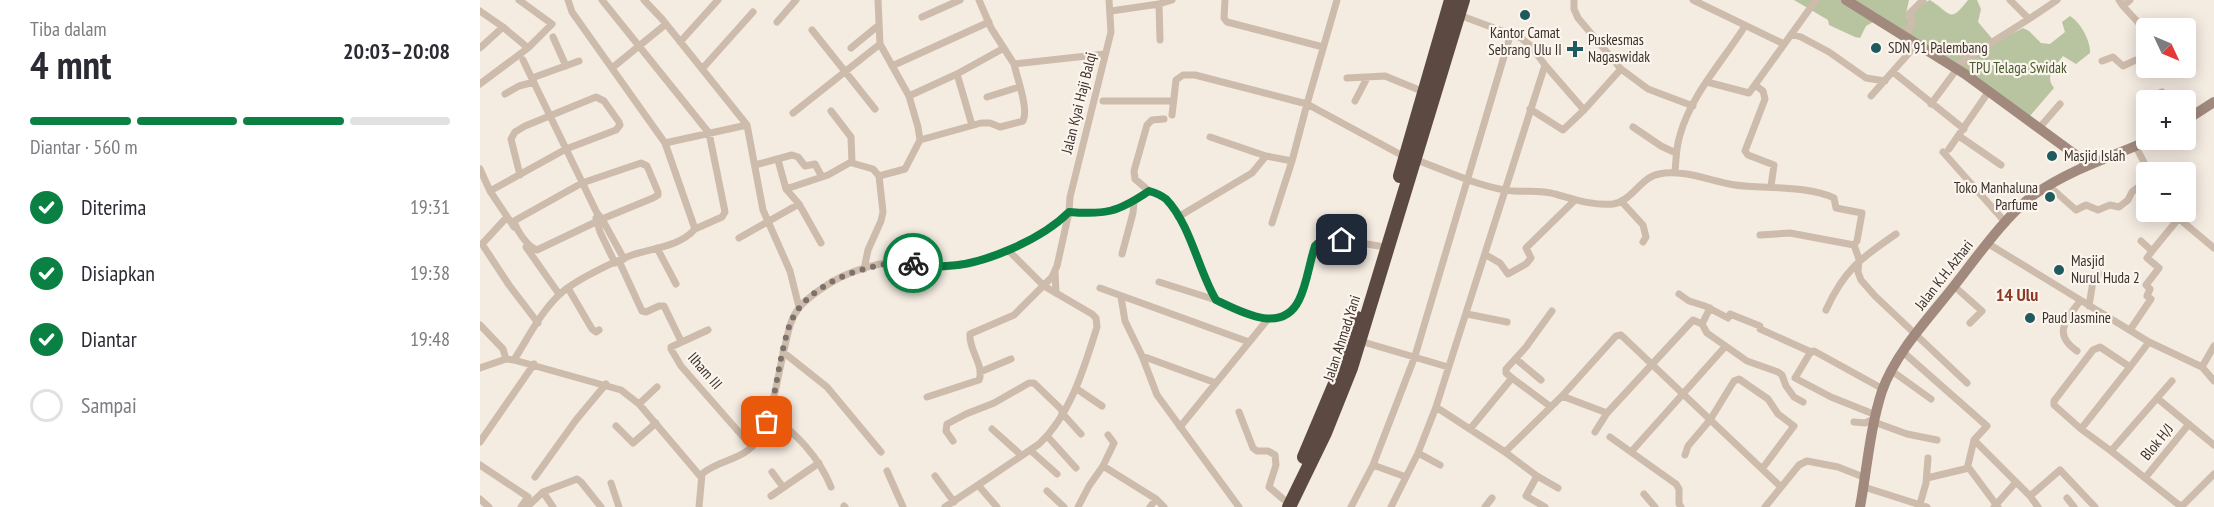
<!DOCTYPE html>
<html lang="id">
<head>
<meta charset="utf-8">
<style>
  body { margin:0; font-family:"PT Sans Narrow",sans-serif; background:#f2f2f3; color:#2b2b33; height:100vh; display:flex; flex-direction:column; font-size:22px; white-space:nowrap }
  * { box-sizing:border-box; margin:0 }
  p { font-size:20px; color:#7c7c81 }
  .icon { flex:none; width:33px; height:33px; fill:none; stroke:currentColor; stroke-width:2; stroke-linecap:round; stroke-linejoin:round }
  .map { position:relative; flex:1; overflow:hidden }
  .drawer { display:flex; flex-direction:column; background:#fff; width:480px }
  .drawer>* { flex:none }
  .needle { width:39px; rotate:134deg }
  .fabs { position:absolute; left:1656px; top:18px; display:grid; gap:12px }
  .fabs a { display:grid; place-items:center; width:60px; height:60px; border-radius:6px; background:#fff; box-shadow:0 3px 15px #0003; font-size:30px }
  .pin { position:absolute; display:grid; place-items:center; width:51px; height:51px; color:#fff; margin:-26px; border-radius:12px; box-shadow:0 3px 9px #0006 }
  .courier { position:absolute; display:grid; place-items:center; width:60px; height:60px; margin:-30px; border:4px solid #0b8043; border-radius:50%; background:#fff; color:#222; box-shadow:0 2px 8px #0007 }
  .summary em { font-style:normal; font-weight:700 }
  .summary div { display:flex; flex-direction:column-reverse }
  .summary { display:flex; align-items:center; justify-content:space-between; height:102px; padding:0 30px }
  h1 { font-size:39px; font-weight:700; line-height:45px }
  .bar { display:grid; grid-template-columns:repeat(4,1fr); gap:9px 6px; align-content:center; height:72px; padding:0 30px }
  .bar i { height:8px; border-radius:4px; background:#e1e1e2 }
  .bar .active { background:#0b8043 }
  .bar p { grid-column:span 4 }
  ol { padding:0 30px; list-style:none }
  li { display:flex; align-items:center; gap:18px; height:66px }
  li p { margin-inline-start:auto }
  li .icon { padding:6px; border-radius:50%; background:#0b8043; color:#fff; stroke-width:4 }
  li:last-child { color:#7c7c81 }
  li i { width:33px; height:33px; border:3px solid #e1e1e2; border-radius:50% }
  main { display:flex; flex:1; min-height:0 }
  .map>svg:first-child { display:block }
  .green { fill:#b8c4a0 }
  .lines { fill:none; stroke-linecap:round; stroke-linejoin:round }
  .street { stroke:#cdbbac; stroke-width:7 }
  .secondary { stroke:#a18a7d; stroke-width:10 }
  .highway { stroke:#5c4a42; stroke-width:14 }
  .done { stroke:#7c716b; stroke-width:6; stroke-dasharray:0 10.8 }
  .route { stroke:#0b8043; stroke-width:8 }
  .poi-dot { fill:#1f5a5e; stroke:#fbf5ee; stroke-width:2 }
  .labels { text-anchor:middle; stroke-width:4.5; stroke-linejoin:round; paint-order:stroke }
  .poi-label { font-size:15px; fill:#3b302b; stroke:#fbf5ee; text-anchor:start }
  .park-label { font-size:15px; fill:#4a5a2e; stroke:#fbf5ee }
  .street-label { font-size:15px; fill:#3b302b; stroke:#fbf5ee }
  .quarter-label { font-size:18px; font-weight:bold; fill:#8c3b22; stroke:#fbf5ee }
</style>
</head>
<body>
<main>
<section class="drawer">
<div class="summary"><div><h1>4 mnt</h1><p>Tiba dalam</p></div><em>20:03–20:08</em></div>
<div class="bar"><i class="active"></i><i class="active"></i><i class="active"></i><i></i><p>Diantar · 560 m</p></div>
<ol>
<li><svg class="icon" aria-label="check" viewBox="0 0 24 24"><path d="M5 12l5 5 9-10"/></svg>Diterima<p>19:31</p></li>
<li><svg class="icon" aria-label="check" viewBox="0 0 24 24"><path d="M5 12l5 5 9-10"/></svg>Disiapkan<p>19:38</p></li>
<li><svg class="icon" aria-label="check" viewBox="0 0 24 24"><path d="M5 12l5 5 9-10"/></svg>Diantar<p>19:48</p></li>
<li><i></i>Sampai</li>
</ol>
</section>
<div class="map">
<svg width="1734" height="507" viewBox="0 0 1734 507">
  <rect width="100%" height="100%" fill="#f4ebe1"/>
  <path class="green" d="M1314,0H1429L1426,14L1427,18C1437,14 1440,3 1450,0C1472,14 1469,24 1488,0H1497L1501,9L1498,22L1515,42L1543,28L1549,31L1561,43L1570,44L1585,32L1582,22L1590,16C1600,22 1611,41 1610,53L1596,64L1583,56C1575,67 1564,75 1574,88L1549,117L1393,22L1386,26L1380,38L1375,37L1349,25L1348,20Z"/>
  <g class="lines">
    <path class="street" d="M88,0L92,12L185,143L267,125L283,210L310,271L319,307
      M122,0L229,133L245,212L242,217L215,229
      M164,0L182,19L267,125
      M398,0L400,44L429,96L438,127L440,140L425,169L399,176
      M499,0L511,28L534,64L625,54
      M745,0L744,18L747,22L843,47
      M1094,0V9L1098,18L1141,69L1168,89L1213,106
      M1213,0L1304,44
      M1530,0L1549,19
      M1639,0L1643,6L1650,0
      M679,4L680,40
      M1643,6L1666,31
      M0,11L23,27
      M631,11L679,4L692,0
      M1429,14L1443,0
      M442,17L480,0
      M297,22L316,0
      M332,30L395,109
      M1311,34L1321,37L1349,52L1386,78L1405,81
      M1425,36L1432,23L1430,14
      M73,37L86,66
      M200,42L238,0
      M0,48L23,27L48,48
      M371,48L399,25
      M43,60L117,213L122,219L144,259
      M1622,61L1633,57L1643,66L1658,59L1666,46
      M1065,65L1104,110L1141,69
      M412,66L509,22
      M1475,67C1508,43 1544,24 1577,0
      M132,68L186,24
      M1694,68L1695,69
      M222,69L273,12
      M1413,72L1484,129
      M477,74L492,125
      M52,78L99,61
      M867,78L905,76L944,92
      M1227,82L1269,93L1336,0
      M0,84L48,48L72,24L39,0
      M1275,85L1283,91L1285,99L1265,151L1268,155L1294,165L1291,186
      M25,94L39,86L54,82
      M429,96L477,74L524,48
      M1391,96L1437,44
      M507,97L539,87
      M1667,100L1670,97L1682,92
      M623,101H693
      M875,101L887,78
      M1451,104L1477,69
      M1050,109L1083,130L1104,110
      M351,111L371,137L372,163L393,169L399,176L403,212L401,221L388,250L384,269
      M313,113L400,44
      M692,115L696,80L703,75H715L827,104L857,0
      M1153,127L1181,146L1196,153
      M1560,127L1580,104
      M1479,136L1521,165
      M730,137L786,156
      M440,140L501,123H510L520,127L543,121C549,109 537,78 534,64
      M1655,145L1669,172
      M1469,149L1509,91
      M1463,152L1526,223
      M934,159C964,170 995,185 1025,190C1042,193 1060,189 1075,194C1094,199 1113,206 1133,204C1152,201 1161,177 1179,174C1204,169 1230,181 1255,185C1283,189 1328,185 1354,198L1356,208L1382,213L1377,241L1374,245
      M298,160L306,189L319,204
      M161,163L167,166L178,192V195L173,198L122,219L57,250C47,246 37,231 34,221L102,183Z
      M275,165L312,155L318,157L325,166L335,164L342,177
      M0,169L10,191L34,227
      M1195,173C1196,160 1196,147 1200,135C1211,95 1243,61 1265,26
      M1569,186L1596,210L1606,205L1618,210L1630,205L1639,207L1648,200L1652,192L1666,181
      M306,189L348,175L371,162
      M10,191L86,149L136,130L140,125L139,122L124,101L116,97L45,126L35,132L31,139L40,175
      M669,191L655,179L654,171L667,125L672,120L684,119
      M1141,201L1163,225L1166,237L1163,242
      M589,212C625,215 639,212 669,191C676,193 681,195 686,199C711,225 718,270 736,300C761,312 802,335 819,300C827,284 829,264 835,246L841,240L850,238L899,246
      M1694,212L1703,222L1734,248
      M27,217L2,244L29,285L58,323
      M698,217L772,173L786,156L812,161
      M116,218L120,232L135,263
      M792,223L812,161L827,104L925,157
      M1280,235L1310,233L1374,245L1379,259L1378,272L1381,280L1395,296L1487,383
      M259,238L319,204L341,243
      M1661,241L1672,251L1699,218
      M1507,243L1669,342L1722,367
      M46,247L79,294
      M177,248L196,284
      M642,254L653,213L654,202
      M1006,255L1020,263L1028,274L1046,264L1051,258L1046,248L1094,201
      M139,261L162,311L166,312L179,306H184L201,341
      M575,272L576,293
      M679,282L736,300
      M1474,286L1502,311L1490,323
      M88,288L112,329L116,332L119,330
      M620,288L769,342
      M1199,294L1209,301L1225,306L1248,318L1250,314L1280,326V329L1331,352
      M641,297L645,321L662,356L677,395L759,507
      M1609,306L1613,281L1619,274
      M1346,310C1364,270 1381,258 1416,234
      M987,314L1027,322
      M1222,324L1227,333L1267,361L1298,372L1302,375L1306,386L1314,397L1323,402
      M0,325L23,349L26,359
      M228,330L191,347V349L201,366L272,447
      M1650,330L1671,299L1667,296L1670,289L1666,285L1679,268L1667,258L1672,251
      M880,341L968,367
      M1597,351C1572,334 1586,320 1600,301
      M303,352L347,387L401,452
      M1423,352L1507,426L1494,440L1550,496L1580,470L1615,507
      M662,356L736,383
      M1036,359L1061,380
      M34,360C48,338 60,313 79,295C93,281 133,262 152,255C173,248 199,247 215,229L185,143
      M1650,367L1669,342
      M1722,367L1734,346
      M1722,367L1734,381
      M0,368L26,359L34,360L141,390L159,404L221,477
      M1412,371L1451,399
      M500,372L531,359
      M1032,378L1071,407
      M1692,381L1631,451L1699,505H1703L1734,474
      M597,389L622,406
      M1082,396L1127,413L1213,320L1222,324L1230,308
      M447,397L499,380C505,366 488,349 490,334L534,315L572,277L577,266L589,212L590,197L631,32L629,0
      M1677,398L1734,445
      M159,404L177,387
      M956,407L1025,452L1082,396L1136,336L1141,335L1301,487
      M759,412L773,448L777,451H788L795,455L796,465L789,487L803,499
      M582,413L601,434
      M290,414C316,434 338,455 351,487
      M1396,415L1351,397L1315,378L1330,353L1334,351L1403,389
      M1374,422L1385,423L1394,419
      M1394,422L1427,434L1457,440
      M136,426L153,443L176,423
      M700,427L788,319
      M512,429L541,455
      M990,429L1032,378L1026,373V369L1046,347L1072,311
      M1601,429L1650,367L1620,347L1613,350L1574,401V405L1601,429L1631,451
      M1115,432L1127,413
      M628,435L634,443L623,466L676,499L684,507
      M568,437L596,468
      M1130,437L1151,452
      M473,441L466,431L467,424L486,414L514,403L549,383H554L583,411
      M0,442L54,364
      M550,450L577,474
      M1025,452L1057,476L1046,496L1065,507
      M938,453L960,465
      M1205,455L1208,446L1230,420L1254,381L1259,379L1288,399L1298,414L1314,426L1282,469
      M0,465L48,497L41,507
      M893,465L926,477
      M1488,465L1494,440
      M407,471L423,507
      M292,472L303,487
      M455,476L474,502
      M1057,476L1078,488
      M55,477L96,420L126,384
      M1447,478L1489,468L1518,507
      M1665,478L1709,424
      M131,483L139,507
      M498,485L559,444C591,414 604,368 617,327L616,318L612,314L564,286L528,250
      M1384,487L1447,507
      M567,491L584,507
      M63,492L73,507
      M1164,494L1175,507
      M291,496L339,463
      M1550,496L1558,507
      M1587,498L1594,507
      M0,499L9,507
      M1440,504L1446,483L1448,458
      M364,506L365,507
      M47,507L63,492L97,479L101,482L121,507
      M219,507L222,474C240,458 264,462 279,438C293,416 298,373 305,346C308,333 310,319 319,308C325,300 338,291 347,285C365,273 394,263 416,262C432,261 449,267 466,266C502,265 564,238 589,212
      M465,507L498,485L517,507
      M598,507L609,486L623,466
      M670,507L676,499
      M871,507L893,465L935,356L1031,33
      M911,507L938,453L956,407L1065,65L1051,46L1041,38L979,15
      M1005,507L1012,498
      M1201,507L1199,504V489L1196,484L1151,452L1243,349
      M1285,507L1319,465L1327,461L1358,467L1386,478
      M1514,507L1536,482"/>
    <path class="secondary" d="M1366,0L1485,74L1608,164
      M1706,120L1734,102
      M1380,507C1387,469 1390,428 1402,391C1416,352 1449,318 1474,286C1497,257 1525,216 1555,194C1591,169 1631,157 1670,140"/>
    <path class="highway" d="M920,176L971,0
      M824,457L862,367L877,318
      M809,507L845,433L871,368L983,0"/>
  </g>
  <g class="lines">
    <path class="done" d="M287,422C297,391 299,357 309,327C323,283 392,260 433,263"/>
    <path class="route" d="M433,263C444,264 456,267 466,266C504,265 562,239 589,212C626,215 638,212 669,191C676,193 681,195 686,199C711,225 718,270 736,300C761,312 802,335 819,300C827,284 829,264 835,246C844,236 850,238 862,240"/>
  </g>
  <g class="poi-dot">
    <circle cx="1045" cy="15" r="6"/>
    <circle cx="1396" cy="48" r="6"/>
    <path d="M1092 40h6v6h6v6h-6v6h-6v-6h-6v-6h6z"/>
    <circle cx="1572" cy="156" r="6"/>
    <circle cx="1570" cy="197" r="6"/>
    <circle cx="1579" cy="270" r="6"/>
    <circle cx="1550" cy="318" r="6"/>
  </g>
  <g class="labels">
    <g class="poi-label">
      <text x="1045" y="38" text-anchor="middle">Kantor Camat<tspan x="1045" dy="17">Sebrang Ulu II</tspan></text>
      <text x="1108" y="45">Puskesmas<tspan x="1108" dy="17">Nagaswidak</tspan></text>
      <text x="1408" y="53">SDN 91 Palembang</text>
      <text x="1584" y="161">Masjid Islah</text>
      <text x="1558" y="193" text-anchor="end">Toko Manhaluna<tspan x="1558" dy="17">Parfume</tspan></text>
      <text x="1591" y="266">Masjid<tspan x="1591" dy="17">Nurul Huda 2</tspan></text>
      <text x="1562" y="323">Paud Jasmine</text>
    </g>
    <g class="park-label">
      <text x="1538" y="73">TPU Telaga Swidak</text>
    </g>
    <g class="street-label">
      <text transform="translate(599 103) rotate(-76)" y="5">Jalan Kyai Haji Balqi</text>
      <text transform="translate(1464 275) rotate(-52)" y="5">Jalan K.H. Azhari</text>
      <text transform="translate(862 338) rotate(-72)" y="5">Jalan Ahmad Yani</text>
      <text transform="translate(225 371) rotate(49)" y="5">Ilham III</text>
      <text transform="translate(1677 442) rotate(-51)" y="5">Blok H/J</text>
    </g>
    <g class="quarter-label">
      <text x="1537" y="301">14 Ulu</text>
    </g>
  </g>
</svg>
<div class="fabs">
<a><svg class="needle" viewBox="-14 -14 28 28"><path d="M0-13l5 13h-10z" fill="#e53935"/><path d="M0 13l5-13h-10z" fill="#7c7c81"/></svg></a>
<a>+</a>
<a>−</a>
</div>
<div class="pin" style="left:287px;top:422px;background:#ea580c"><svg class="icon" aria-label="bag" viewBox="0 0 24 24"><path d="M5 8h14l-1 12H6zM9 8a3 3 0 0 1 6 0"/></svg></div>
<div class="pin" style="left:862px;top:240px;background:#1f2937"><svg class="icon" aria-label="home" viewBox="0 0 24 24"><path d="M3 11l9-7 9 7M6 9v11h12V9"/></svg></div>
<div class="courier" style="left:433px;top:263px"><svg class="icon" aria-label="bike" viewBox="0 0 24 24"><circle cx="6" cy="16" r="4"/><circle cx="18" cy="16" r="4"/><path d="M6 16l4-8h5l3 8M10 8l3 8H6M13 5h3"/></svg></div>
</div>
</main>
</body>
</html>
